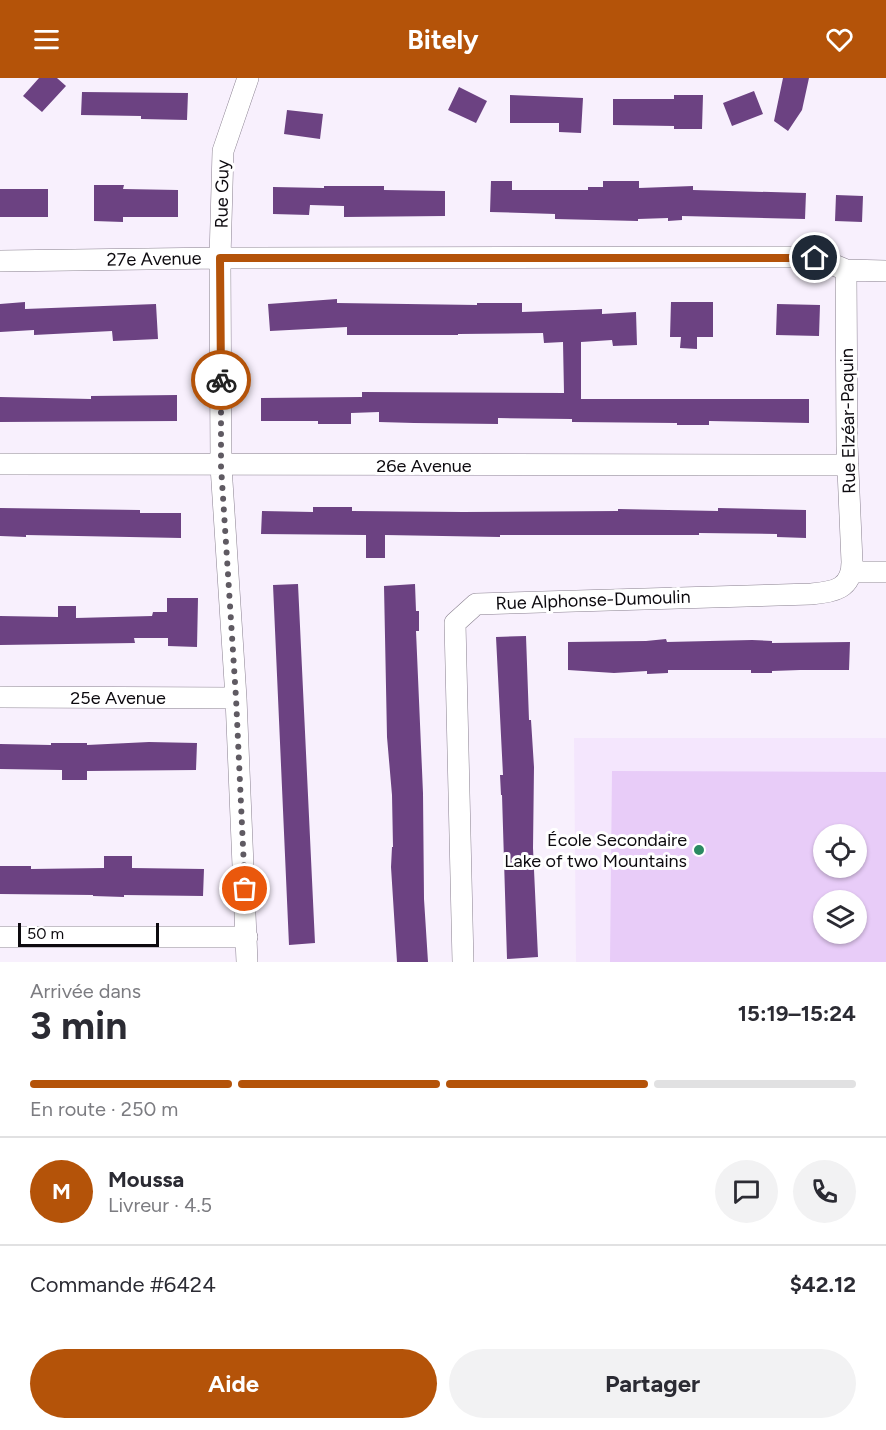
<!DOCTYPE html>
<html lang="fr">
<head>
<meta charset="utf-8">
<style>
  body { margin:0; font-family:Figtree,sans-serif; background:#f2f2f3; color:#2b2b33; height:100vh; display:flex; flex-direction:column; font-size:22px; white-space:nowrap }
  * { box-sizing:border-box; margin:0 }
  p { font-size:20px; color:#7c7c81 }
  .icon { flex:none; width:33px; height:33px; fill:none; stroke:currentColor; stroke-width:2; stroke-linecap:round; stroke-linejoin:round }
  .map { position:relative; height:884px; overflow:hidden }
  .details { display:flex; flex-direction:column; background:#fff; flex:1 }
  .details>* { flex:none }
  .buttons { position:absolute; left:813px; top:746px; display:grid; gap:12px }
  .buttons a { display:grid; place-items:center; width:54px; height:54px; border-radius:50%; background:#fff; box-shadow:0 2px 4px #0004; font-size:30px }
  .scale { position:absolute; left:18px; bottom:15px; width:141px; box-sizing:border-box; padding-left:6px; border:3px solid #0d0a0f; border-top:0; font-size:16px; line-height:21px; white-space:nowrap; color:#0d0a0f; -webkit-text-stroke:4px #fff; paint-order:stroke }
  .pin { position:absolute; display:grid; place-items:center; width:51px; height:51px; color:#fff; margin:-26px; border:3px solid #fff; border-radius:50%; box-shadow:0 2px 6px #0007 }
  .courier { position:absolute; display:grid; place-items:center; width:60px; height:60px; margin:-30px; border:4px solid #b45309; border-radius:50%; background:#fff; color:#222; box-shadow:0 2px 8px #0007 }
  .overview em { font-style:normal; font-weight:700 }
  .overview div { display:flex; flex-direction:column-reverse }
  .overview { display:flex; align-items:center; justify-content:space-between; height:102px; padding:0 30px }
  h1 { font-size:39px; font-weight:700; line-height:45px }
  .bar { display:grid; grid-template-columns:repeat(4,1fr); gap:9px 6px; align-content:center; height:72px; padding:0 30px }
  .bar i { height:8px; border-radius:4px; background:#e1e1e2 }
  .bar .on { background:#b45309 }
  .bar p { grid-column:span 4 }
  .line { display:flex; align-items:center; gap:15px; padding:0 30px; border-top:2px solid #e1e1e2 }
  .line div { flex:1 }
  .round { display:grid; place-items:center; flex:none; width:63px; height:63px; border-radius:32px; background:#f2f2f3 }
  .cta { display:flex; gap:12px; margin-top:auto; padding:12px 30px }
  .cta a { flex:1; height:69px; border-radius:36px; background:#b45309; color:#fff; font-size:24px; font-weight:700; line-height:69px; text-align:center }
  .cta a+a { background:#f2f2f3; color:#2b2b33 }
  header { display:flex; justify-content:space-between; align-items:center; height:78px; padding:0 30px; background:#b45309; color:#fff; font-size:27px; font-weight:700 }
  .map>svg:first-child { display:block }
  .built { fill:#f4e6fd; fill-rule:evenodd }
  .green { fill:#e8ccf8; fill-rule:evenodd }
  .building { fill:#6c4282 }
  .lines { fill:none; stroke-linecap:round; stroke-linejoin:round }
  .street-casing { stroke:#8a8190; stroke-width:22 }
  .street { stroke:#fff; stroke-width:21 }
  .done { stroke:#5f5a62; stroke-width:6; stroke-dasharray:0 10.8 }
  .route { stroke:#b45309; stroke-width:8 }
  .poi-dot { fill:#2b8a62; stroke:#fff; stroke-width:2 }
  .labels { text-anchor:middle; stroke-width:6; stroke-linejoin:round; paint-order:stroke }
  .street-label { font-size:18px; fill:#0d0a0f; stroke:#fff }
  .poi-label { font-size:18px; fill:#0d0a0f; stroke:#fff; text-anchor:end }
</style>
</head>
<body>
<header><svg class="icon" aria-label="menu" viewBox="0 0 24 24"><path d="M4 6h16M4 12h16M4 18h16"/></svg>Bitely<svg class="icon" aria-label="heart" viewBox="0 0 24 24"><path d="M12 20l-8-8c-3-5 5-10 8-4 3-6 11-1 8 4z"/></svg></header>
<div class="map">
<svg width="886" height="884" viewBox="0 0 886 884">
  <rect width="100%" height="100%" fill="#f8f0fd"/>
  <path class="built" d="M574,660H886V884H576ZM824,756H856V789H824ZM824,822H856V855H824Z"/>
  <path class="green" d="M612,693L886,694V884H610ZM824,756H856V789H824ZM824,822H856V855H824Z"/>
  <path class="building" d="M39,0H57L66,8L42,34L23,18Z
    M783,0H809L802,32L788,53L774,43Z
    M459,9L487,23L476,45L448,32Z
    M754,13L763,36L732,48L723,25Z
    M82,14L188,15L187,42L141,41V38L81,37Z
    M510,17L583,20L581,55L559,54V45H510Z
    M674,17H703L702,51H674V48L613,47V21H674Z
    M287,32L323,36L320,61L284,56Z
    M491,103H512V112H588V109H603V103H639V110L693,108V112L806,115L805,141L682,138V142L668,143V140L638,141V143L555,141V136L490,134Z
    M94,107H124L123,111L178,112V139H123V144L94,143Z
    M324,108H384V112L445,113V138L344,139V128L310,127L309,137L273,136V109L324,110Z
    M0,111H48V139H0Z
    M836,117L863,118L862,144L835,143Z
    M337,221V225L477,227V225H522V234L602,231V236L636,234L637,267L613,268L612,262L581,264V321H809V345L709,343V347H677V345L572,344V341L498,340V346L414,345L379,344V334L351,335V346H318V343H261V320L362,319V314L564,315L563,264L544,265L543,255L458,256V257H347V249L270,253L268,226Z
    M25,224V231L156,226L158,261L113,263L112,253L34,257V252L0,254V226Z
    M671,224H713V259H697V271L680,270L681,259H670Z
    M777,226L820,227L819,258L776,257Z
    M177,317V343L0,344V319L91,321V318Z
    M313,429H352V433L463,434L618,433V431L718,433V430L806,432V460L777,459V456L699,455V457H500V459L385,457V480H366V457L261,456L262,433L313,434Z
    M0,430L140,432V435H181V460L26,457V459L0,458Z
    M298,506L315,865L289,867L273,507Z
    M415,506L416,533H419V553H416L423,715L424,821L428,884H397L391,789L392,769H393L392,717L387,659L384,508Z
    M167,520H198L197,569L168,568V560H134L135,565L0,567V538L58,539V528H76V540L152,538L153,534H167Z
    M526,558L529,642H531L534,689L533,770L538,879L507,881L502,717H501L500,697H503L496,559Z
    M666,561L667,564L752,562L772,563V565L850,564L849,592H800L772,593V595H751V592H668V595L647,596V593L614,595L568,592V564L646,563Z
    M149,664L197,665L196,692L87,693V702H62V692L0,691V666L51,667V665H87V667Z
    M104,778H132V790L204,791L203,818L124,817V819L93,818V817L0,816V788H31V791L104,790Z"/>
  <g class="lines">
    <defs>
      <path id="street" d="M0,183L220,180L800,179L827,184L846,192L886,193
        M0,386L848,387
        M852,494H886
        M0,619L236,620
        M0,859H247
        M247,884L236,620L221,388L220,180L223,73L248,0
        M463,884L455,545L476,526L811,516C834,514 852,511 852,484L847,368L846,192"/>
    </defs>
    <use href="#street" class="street-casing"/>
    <use href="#street" class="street"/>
  </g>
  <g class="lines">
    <path class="done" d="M221,302V388L236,620L245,811"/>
    <path class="route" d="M221,302L220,180H815"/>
  </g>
  <circle class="poi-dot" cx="699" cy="772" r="6"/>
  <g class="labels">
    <g class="street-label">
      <text transform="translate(222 116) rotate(-89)" y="6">Rue Guy</text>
      <text transform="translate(154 181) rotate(-1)" y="6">27e Avenue</text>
      <text transform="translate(848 343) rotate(-91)" y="6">Rue Elzéar-Paquin</text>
      <text x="424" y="394">26e Avenue</text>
      <text transform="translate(593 522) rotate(-2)" y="6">Rue Alphonse-Dumoulin</text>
      <text x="118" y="626">25e Avenue</text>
    </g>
    <g class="poi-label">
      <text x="687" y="768">École Secondaire<tspan x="687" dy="21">Lake of two Mountains</tspan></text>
    </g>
  </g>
</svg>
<div class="buttons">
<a><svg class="icon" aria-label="locate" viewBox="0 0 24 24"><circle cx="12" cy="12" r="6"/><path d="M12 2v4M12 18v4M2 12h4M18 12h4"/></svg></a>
<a><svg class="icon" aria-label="layers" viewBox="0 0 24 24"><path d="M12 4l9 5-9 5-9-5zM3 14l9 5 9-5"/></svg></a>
</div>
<div class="scale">50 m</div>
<div class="pin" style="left:245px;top:811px;background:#ea580c"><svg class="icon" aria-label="bag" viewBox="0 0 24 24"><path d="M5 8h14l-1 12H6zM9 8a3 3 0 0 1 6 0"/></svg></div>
<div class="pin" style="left:815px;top:180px;background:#1f2937"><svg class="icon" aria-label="home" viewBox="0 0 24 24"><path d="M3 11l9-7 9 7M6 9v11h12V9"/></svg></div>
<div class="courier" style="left:221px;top:302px"><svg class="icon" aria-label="bike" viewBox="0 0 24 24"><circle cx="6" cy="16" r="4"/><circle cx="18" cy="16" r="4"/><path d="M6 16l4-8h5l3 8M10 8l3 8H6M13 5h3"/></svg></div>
</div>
<section class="details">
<div class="overview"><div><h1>3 min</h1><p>Arrivée dans</p></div><em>15:19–15:24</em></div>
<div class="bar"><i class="on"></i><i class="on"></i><i class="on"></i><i></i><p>En route · 250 m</p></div>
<div class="line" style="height:108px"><b class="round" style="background:#b45309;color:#fff">M</b><div><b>Moussa</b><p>Livreur · 4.5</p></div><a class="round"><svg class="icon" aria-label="chat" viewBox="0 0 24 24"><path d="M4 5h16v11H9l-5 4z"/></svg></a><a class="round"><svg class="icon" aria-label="phone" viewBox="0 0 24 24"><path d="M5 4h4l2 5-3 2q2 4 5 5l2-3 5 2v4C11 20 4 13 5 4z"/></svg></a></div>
<div class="line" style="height:78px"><div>Commande #6424</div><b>$42.12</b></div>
<div class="cta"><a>Aide</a><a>Partager</a></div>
</section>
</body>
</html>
